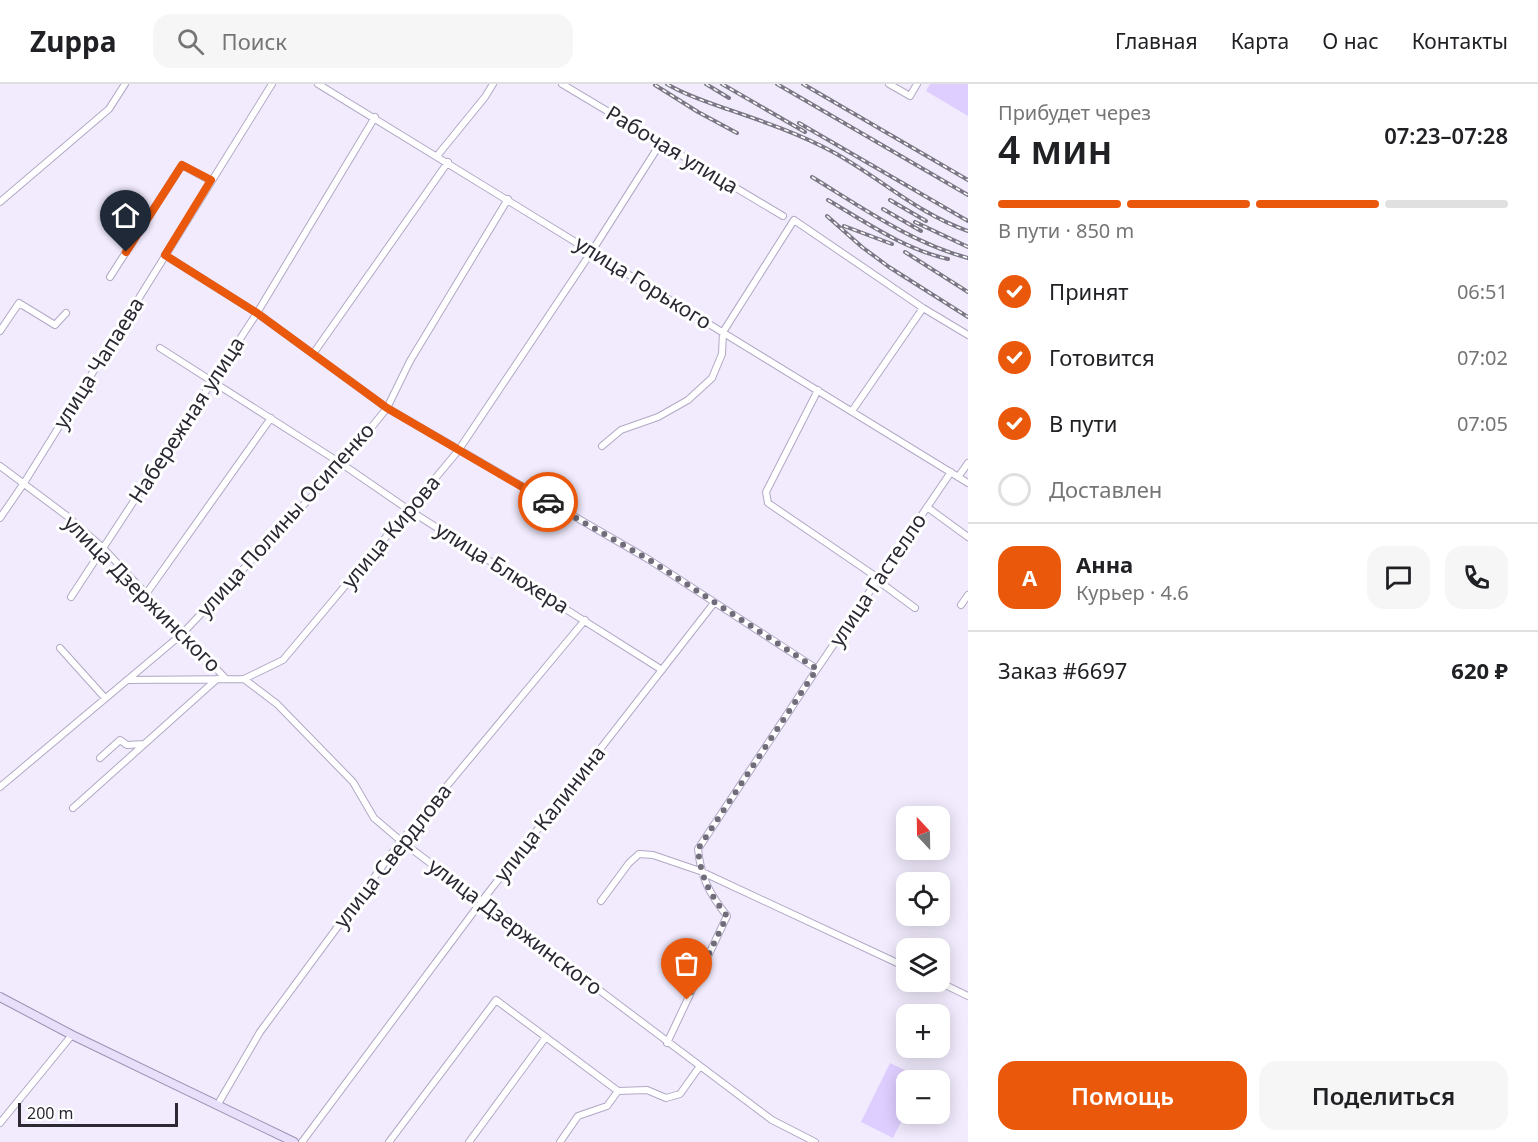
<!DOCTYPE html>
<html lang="ru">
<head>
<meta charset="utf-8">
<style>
  body { margin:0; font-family:"Noto Sans",sans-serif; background:#f6f6f6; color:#202124; height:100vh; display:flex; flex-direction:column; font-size:22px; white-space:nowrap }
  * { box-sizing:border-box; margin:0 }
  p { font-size:20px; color:#757577 }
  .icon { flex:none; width:33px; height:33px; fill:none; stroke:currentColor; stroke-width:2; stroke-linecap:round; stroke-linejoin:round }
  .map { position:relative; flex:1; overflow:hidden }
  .panel { display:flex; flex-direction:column; background:#fff; width:570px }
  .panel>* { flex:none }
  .needle { width:39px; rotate:338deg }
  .fabs { position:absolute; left:896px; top:722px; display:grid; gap:12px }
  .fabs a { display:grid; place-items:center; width:54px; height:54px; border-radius:12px; background:#fff; box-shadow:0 3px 15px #0003; font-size:30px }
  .scale { position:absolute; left:18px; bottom:15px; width:160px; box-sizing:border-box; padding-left:6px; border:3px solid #2b2833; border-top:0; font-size:16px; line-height:21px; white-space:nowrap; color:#2b2833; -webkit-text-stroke:4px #fff; paint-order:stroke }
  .pin { position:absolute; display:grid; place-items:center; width:51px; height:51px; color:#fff; margin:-62px -26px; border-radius:50% 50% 50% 0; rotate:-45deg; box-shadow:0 0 6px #0007 }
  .pin .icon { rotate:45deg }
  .courier { position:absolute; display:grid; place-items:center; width:60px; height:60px; margin:-30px; border:4px solid #ea580c; border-radius:50%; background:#fff; color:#222; box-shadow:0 2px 8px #0007 }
  .headline em { font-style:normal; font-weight:600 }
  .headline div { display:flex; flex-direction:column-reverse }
  .headline { display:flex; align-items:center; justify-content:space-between; height:102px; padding:0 30px }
  h1 { font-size:39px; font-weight:600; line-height:45px }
  .bar { display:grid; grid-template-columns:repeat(4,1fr); gap:9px 6px; align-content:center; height:72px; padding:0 30px }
  .bar i { height:8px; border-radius:4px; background:#e0e0e0 }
  .bar .on { background:#ea580c }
  .bar p { grid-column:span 4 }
  .line { display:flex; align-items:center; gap:15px; padding:0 30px; border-top:2px solid #e0e0e0 }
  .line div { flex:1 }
  .round { display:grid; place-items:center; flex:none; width:63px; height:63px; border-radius:18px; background:#f6f6f6 }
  ol { padding:0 30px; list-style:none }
  li { display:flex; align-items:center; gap:18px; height:66px }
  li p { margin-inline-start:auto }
  li .icon { padding:6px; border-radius:50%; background:#ea580c; color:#fff; stroke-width:4 }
  li:last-child { color:#757577 }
  li i { width:33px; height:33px; border:3px solid #e0e0e0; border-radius:50% }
  .button { display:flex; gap:12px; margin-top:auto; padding:12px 30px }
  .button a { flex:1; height:69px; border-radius:18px; background:#ea580c; color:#fff; font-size:24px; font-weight:600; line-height:69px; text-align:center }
  .button a+a { background:#f6f6f6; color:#202124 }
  header { display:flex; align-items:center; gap:36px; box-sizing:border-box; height:84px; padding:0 30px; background:#fff; border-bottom:2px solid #e0e0e0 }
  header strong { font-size:28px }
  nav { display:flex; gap:33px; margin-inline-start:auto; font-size:21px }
  .search { width:420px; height:54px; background:#f6f6f6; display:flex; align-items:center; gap:15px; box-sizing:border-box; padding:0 21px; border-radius:18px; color:#757577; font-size:22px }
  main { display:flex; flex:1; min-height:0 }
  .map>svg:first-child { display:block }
  .green { fill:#deceff }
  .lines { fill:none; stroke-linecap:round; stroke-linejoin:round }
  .minor-casing { stroke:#b1a8c5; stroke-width:8 }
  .major-casing { stroke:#9b91b2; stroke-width:10 }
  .minor { stroke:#fff; stroke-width:6 }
  .major { stroke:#e8dffa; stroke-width:8 }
  .rail-casing { stroke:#7b7785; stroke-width:4 }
  .rail { stroke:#fff; stroke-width:1.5; stroke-dasharray:4.5; stroke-linecap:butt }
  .done { stroke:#706c7a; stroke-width:6; stroke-dasharray:0 10.8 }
  .route { stroke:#ea580c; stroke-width:8 }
  .labels { text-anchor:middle; stroke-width:6; stroke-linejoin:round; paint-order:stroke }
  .street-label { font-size:21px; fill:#2b2833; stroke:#fff }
</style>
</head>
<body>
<header>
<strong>Zuppa</strong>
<div class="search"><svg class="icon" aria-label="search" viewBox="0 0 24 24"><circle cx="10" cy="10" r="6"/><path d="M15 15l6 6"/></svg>Поиск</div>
<nav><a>Главная</a><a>Карта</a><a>О нас</a><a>Контакты</a></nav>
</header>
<main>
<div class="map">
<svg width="968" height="1058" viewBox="0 0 968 1058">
  <rect width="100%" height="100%" fill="#f1ebfd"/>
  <path class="green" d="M930,0H968V32L926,7Z
    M890,979L923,995L906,996V1028L893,1054L861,1038Z"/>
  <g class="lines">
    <defs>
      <path id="minor" d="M318,0L968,399
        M562,0L783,132
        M889,0L910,12L917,0
        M437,72L485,13L493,0
        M0,118L109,25L125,0
        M165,171L257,229L387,324L648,475L817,585
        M110,193L182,81L211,97
        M0,247L19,219L55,241L66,229
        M160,264L342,380L409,426L662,586
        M313,270L448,78
        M818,306L766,408L768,419L878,494
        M852,327L923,224
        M602,362L621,346L658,333L688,316L712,294L722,270L723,248L794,136L923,224L968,251
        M0,382L67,432L103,464L226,595
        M958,393L968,379
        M927,423L968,453
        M0,434L24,399L272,0
        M877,496L915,524
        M146,510L271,334
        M71,513L257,229L375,33
        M961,521L968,511
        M60,564L105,614
        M244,595L277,620L353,698L374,734L401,757L772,1036L815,1058
        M127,596L244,595L283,576L458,367L592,167L660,60
        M100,674L120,656L127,661L144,660
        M0,703L182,550L342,380L387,324L410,277L508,115
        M73,724L217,595
        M601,817L629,779L639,770L653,771L700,787L906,883
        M937,897L968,912
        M667,959L727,832C709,809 701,794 698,765L817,585L951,388
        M218,1020L260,948L401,757L585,536
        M0,1039L72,951
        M302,1058L481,818L714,519
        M389,1058L496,916L618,1007
        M469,1058L546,953
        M560,1058L578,1032L607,1022L618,1007L647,1006L666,1014L680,1010L700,982"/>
      <path id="major" d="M0,913L72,951L294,1058"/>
    </defs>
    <use href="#minor" class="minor-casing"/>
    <use href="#major" class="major-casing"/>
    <use href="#minor" class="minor"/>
    <use href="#major" class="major"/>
    <defs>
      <path id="rail" d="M667,0C685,11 707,18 727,25C762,37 800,50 833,68C879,93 918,130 968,147
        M706,0L729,14
        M722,0L805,48
        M777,0L968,111
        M803,0L968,96
        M655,1L698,28L737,49
        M799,39L968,137
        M812,93C861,123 912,159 968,174
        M828,116C867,139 904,165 948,175
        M890,116L926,137
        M883,125L921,147
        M827,132L862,163L889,183L968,233
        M915,138L968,163
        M844,142L892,160
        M905,168L968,208"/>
    </defs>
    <use href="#rail" class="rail-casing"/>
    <use href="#rail" class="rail"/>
  </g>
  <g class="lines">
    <path class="done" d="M548,418L648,475L817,585L698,765C701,794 709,809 727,832L687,916"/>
    <path class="route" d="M126,168L182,81L211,96L165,171L257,229L387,324L548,418"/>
  </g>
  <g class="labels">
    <g class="street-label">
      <text transform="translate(672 66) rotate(31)" y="7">Рабочая улица</text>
      <text transform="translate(643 199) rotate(32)" y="7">улица Горького</text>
      <text transform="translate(99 279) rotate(-58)" y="7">улица Чапаева</text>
      <text transform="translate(187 336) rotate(-57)" y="7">Набережная улица</text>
      <text transform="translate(286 436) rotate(-48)" y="7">улица Полины Осипенко</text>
      <text transform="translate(391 448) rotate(-50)" y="7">улица Кирова</text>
      <text transform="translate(502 484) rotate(32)" y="7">улица Блюхера</text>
      <text transform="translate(878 496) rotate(-56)" y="7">улица Гастелло</text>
      <text transform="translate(142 510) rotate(45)" y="7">улица Дзержинского</text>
      <text transform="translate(550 730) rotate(-52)" y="7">улица Калинина</text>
      <text transform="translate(393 772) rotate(-52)" y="7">улица Свердлова</text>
      <text transform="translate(515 843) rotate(37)" y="7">улица Дзержинского</text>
    </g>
  </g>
</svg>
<div class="fabs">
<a><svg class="needle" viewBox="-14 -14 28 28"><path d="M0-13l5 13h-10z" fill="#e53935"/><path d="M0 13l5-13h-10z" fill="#757577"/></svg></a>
<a><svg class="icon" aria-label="locate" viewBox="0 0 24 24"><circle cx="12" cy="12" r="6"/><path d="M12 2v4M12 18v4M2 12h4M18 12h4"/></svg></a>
<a><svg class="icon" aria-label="layers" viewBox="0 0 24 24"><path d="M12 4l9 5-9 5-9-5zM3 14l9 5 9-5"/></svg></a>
<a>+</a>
<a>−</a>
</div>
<div class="scale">200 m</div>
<div class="pin" style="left:687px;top:916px;background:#ea580c"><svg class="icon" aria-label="bag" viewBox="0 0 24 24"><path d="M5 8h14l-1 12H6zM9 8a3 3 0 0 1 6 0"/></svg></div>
<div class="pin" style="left:126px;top:168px;background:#1f2937"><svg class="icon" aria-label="home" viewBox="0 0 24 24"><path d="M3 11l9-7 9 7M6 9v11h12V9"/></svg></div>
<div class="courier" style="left:548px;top:418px"><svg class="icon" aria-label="car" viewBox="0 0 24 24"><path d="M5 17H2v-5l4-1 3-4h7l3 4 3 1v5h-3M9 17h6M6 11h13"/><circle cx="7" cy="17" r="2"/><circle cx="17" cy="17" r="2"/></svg></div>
</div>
<section class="panel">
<div class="headline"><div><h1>4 мин</h1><p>Прибудет через</p></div><em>07:23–07:28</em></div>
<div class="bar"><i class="on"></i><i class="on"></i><i class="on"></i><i></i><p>В пути · 850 m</p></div>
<ol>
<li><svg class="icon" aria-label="check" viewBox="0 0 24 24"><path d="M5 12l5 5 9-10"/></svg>Принят<p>06:51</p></li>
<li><svg class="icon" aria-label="check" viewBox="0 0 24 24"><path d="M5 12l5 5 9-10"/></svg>Готовится<p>07:02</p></li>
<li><svg class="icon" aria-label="check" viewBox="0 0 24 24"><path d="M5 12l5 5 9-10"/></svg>В пути<p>07:05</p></li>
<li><i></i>Доставлен</li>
</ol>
<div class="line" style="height:108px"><b class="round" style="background:#ea580c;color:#fff">А</b><div><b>Анна</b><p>Курьер · 4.6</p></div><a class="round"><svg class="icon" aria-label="chat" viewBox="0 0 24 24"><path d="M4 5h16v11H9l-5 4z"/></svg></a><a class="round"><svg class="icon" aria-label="phone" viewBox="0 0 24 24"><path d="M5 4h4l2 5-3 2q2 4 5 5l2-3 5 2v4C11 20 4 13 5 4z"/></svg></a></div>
<div class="line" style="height:78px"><div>Заказ #6697</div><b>620 ₽</b></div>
<div class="button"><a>Помощь</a><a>Поделиться</a></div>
</section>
</main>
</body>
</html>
